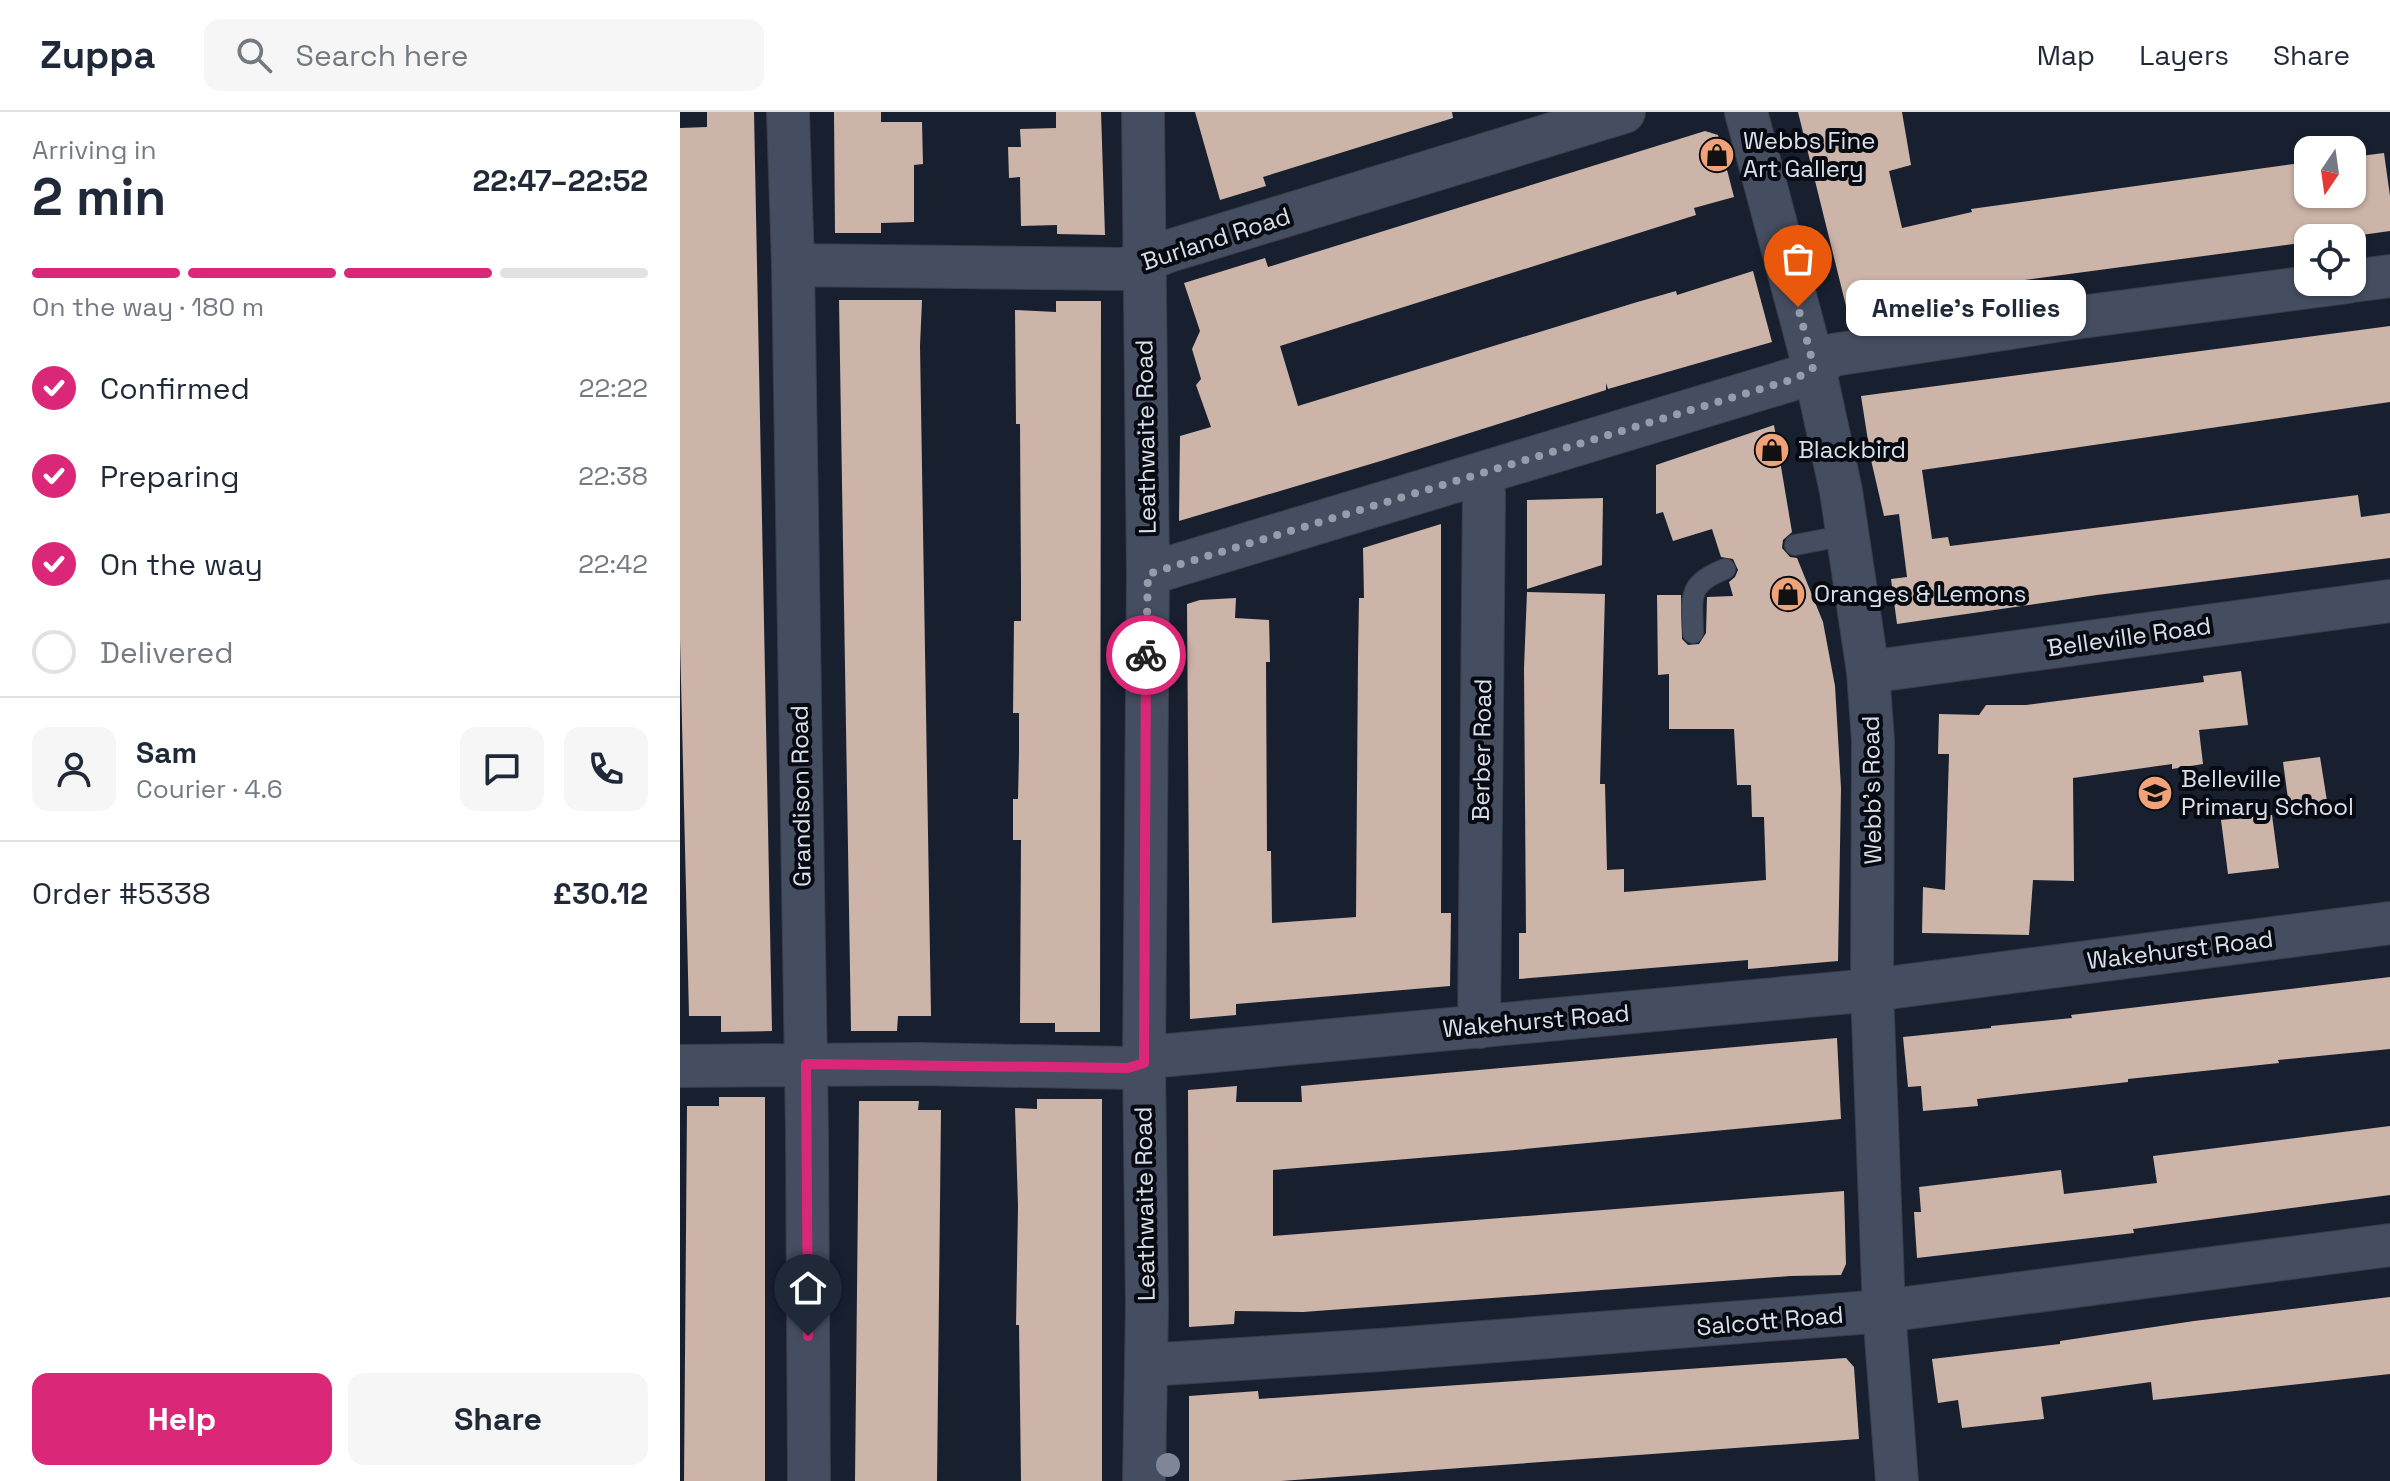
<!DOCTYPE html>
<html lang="en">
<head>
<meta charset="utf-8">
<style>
  body { margin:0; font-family:"Space Grotesk",sans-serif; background:#f6f6f7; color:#1f2937; height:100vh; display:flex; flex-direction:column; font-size:30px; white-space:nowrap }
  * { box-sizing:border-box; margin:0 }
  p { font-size:26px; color:#747a83 }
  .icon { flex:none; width:44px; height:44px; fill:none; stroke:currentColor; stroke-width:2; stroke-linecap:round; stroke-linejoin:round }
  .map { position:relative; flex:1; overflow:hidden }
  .drawer { display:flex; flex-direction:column; background:#fff; width:680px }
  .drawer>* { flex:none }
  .needle { width:52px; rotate:193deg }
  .fabs { position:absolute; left:1614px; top:24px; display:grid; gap:16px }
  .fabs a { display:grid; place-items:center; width:72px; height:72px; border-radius:16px; background:#fff; box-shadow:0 2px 6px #0004; font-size:40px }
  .pin { position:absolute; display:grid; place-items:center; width:68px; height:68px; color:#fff; margin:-82px -34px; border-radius:50% 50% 50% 0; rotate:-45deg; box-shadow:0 0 8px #0007 }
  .pin .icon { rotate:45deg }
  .courier { position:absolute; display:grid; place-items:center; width:80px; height:80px; margin:-40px; border:6px solid #db2777; border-radius:50%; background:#fff; color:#222; box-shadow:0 2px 10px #0007 }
  .bubble { position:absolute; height:56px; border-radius:16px; background:#fff; box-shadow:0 2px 6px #0004; font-size:26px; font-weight:800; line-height:56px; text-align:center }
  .head em { font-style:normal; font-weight:800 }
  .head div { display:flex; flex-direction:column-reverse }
  .head { display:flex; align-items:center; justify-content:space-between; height:136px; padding:0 32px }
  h1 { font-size:52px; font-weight:800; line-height:60px }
  .bar { display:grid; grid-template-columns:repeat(4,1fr); gap:12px 8px; align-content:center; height:96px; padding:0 32px }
  .bar i { height:10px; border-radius:6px; background:#e0e1e3 }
  .bar .on { background:#db2777 }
  .bar p { grid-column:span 4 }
  .line { display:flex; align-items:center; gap:20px; padding:0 32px; border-top:2px solid #e0e1e3 }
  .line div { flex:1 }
  .round { display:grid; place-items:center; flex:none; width:84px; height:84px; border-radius:16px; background:#f6f6f7 }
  ol { padding:0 32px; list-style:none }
  li { display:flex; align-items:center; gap:24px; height:88px }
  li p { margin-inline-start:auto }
  li .icon { padding:8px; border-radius:50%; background:#db2777; color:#fff; stroke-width:4 }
  li:last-child { color:#747a83 }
  li i { width:44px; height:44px; border:4px solid #e0e1e3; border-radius:50% }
  .button { display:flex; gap:16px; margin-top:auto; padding:16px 32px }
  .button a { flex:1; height:92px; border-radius:16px; background:#db2777; color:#fff; font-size:32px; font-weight:800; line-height:92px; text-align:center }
  .button a+a { background:#f6f6f7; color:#1f2937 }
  header { display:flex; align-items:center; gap:48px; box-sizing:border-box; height:112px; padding:0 40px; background:#fff; border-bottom:2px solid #e0e1e3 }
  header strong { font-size:38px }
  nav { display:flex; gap:44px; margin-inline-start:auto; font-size:28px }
  .search { width:560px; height:72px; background:#f6f6f7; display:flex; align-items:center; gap:20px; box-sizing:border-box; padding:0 28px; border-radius:16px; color:#747a83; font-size:30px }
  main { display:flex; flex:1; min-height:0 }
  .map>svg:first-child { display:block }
  .building { fill:#ccb4a8 }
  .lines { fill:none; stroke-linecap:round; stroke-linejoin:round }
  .service-casing { stroke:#373d4a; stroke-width:22 }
  .minor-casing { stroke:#373d4a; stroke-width:44 }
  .service { stroke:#454e60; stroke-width:20 }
  .minor { stroke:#454e60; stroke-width:42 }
  .tree { fill:#7e8698 }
  .done { stroke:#969daa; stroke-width:8; stroke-dasharray:0 14.4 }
  .route { stroke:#db2777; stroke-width:10 }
  .labels { text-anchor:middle; stroke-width:8; stroke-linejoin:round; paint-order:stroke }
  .poi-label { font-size:24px; fill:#dae0eb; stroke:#070a11; text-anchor:start }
  .street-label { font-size:24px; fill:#dae0eb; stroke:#070a11 }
</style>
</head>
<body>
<header>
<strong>Zuppa</strong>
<div class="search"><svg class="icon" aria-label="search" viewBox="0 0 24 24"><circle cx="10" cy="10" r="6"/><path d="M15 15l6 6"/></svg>Search here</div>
<nav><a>Map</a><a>Layers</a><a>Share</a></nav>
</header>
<main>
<section class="drawer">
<div class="head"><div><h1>2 min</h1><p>Arriving in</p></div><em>22:47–22:52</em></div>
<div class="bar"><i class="on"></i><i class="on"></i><i class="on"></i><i></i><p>On the way · 180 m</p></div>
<ol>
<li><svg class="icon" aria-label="check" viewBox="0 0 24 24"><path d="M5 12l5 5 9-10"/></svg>Confirmed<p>22:22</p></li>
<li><svg class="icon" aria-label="check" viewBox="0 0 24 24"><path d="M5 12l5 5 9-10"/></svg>Preparing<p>22:38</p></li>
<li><svg class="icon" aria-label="check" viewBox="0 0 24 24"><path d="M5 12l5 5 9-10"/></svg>On the way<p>22:42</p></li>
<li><i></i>Delivered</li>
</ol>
<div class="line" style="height:144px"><a class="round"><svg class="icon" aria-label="person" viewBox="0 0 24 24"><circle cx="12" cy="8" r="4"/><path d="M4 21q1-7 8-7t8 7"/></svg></a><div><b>Sam</b><p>Courier · 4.6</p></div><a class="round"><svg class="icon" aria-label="chat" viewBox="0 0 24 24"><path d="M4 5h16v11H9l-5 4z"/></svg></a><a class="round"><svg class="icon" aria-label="phone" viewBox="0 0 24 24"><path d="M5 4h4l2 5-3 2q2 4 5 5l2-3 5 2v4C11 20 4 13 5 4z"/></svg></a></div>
<div class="line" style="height:104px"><div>Order #5338</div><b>£30.12</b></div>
<div class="button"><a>Help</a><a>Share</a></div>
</section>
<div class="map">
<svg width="1710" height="1369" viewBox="0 0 1710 1369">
  <rect width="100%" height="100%" fill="#182030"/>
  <path class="building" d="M27,0H74L92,919L41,920V904H9L0,527V16L27,15Z
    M154,0H201V10H242L243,52L234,53V110L201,111V121H155Z
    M376,0H421L425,123L377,122V113L341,114L340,65L329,66L328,35H341L340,17L376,16Z
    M515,0H772L773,6L583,65L586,74L540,88Z
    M1118,0H1222L1231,53L1209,59L1222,116L1292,100L1291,97L1628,50V82H1672V45L1704,41L1710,84V119L1660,126H1628V130L1293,175L1254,180L1253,177L1166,194Z
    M1025,19L1038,23L1054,85L1014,96L1016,103L600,234L618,294L954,191L996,179L997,183L1073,159L1092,230L928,277L926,271V278L704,348L499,409L500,324L531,315L516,273L521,267L512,237L520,219L504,171L585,146L588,155Z
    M159,188H242L240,234L251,904H218L217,919H171Z
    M376,189H421L420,920H375V911H340L341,728H333V687H338L339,642V601H333L334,509H341V470L340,312H336L335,198L376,200Z
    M1710,214V290L1242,358L1252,427L1268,425L1270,434L1678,383L1681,405L1710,401V446L1417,483L1217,512L1211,467L1227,465L1219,402L1204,404L1191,348L1181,284Z
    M1094,313L1112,420L1103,428L1102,436L1110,445L1117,446L1143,510L1155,574L1161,676L1158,849L1068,857V848L839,867V821H846L844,556L847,480L925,482L920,672H925L927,758L944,757V780L1086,768L1084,705H1072L1071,673H1057L1054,617H989V562L978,563L977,483H1001L1002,527L1008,533L1019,532L1026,521L1027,485L1053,484L1049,470L1055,465L1058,458L1053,447L1041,445L1032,417L993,429L983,400L976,402V353Z
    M923,386L922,453L847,477V388Z
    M761,412V801H771L770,874L556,892V903L510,907L507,492L520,488L556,486L555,506L589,508L590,550H586L587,739H591L592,811L676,805L678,546L679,486H684L683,436Z
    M1561,559L1568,613L1519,618L1523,652L1492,657V652L1393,666L1394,769L1353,768L1349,823L1242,821L1243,775L1265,778L1269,642H1258L1259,602L1299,603L1306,593H1346L1524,570L1523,564Z
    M1640,645L1647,689L1609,694L1603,650Z
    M1592,703L1599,756L1548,762L1541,708Z
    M1710,865V937L1598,948L1599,951L1448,967V970L1297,987L1298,994L1243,999L1241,974L1228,975L1223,925L1311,916V914L1392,906L1391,903Z
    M1157,926L1161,1007L824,1039L593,1058V1124L1164,1079L1166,1152L1161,1163L1110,1164L623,1200L555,1199L554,1212L509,1215L508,978L557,974L556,990H622L621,974Z
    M39,985H85V1369H4L7,994H39Z
    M357,987H422V1369H341L339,1213H336L338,1094L335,996L357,997Z
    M179,989H239L238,998H261L257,1369H175Z
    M1710,1014V1083L1453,1117L1454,1121L1237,1146L1234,1100H1241L1239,1075L1381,1058L1384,1082L1477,1071L1473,1044Z
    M1710,1185V1262L1473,1288L1471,1270L1361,1285L1364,1307L1282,1316L1278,1288L1258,1291L1252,1247L1380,1232V1229L1514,1209Z
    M1166,1246L1174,1255L1179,1327L601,1369H509V1284L578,1279L579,1287Z"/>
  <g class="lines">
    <defs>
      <path id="service" d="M1115,433L1167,423
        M1013,521C1012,484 1007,472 1045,457"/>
      <path id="minor" d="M108,0L113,153L127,1020L129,1369
        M463,0L468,462L464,951L467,1192L464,1369
        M1066,0L1134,255L1161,379L1188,560L1193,629L1192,878L1204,1199L1217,1369
        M113,153L445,157L486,140L944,0
        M1672,169L1710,164
        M468,462L1117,266L1153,243L1401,205L1668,170
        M1188,560L1710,489
        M799,915L804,381L800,362
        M0,954L240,952L448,956L479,944L1192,878L1710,811
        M466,1253L700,1238L1204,1199L1710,1133"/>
    </defs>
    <use href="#service" class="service-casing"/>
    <use href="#minor" class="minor-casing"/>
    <use href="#service" class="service"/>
    <use href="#minor" class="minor"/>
  </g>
  <circle class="tree" cx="488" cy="1353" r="12"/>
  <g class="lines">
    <path class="done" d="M466,543L468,462L1117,266L1134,255L1118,195"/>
    <path class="route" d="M128,1224L126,952L448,956L464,951L466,543"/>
  </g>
  <defs>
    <symbol id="shop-disc" viewBox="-11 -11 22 22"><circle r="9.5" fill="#f0a279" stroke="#070a11"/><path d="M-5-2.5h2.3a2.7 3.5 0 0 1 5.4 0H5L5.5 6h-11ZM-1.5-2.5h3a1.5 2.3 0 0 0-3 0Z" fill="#111"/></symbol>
    <symbol id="school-disc" viewBox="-11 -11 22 22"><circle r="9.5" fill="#f0a279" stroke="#070a11"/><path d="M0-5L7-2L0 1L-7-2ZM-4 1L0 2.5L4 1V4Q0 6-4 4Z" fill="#111"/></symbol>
  </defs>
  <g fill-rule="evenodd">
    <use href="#shop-disc" x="1017" y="23" width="40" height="40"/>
    <use href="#shop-disc" x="1072" y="318" width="40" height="40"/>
    <use href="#shop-disc" x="1088" y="462" width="40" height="40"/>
    <use href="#school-disc" x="1455" y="661" width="40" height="40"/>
  </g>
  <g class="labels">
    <g class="poi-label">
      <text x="1063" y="37">Webbs Fine<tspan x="1063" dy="28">Art Gallery</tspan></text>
      <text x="1118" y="346">Blackbird</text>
      <text x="1134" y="490">Oranges &amp; Lemons</text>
      <text x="1501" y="675">Belleville<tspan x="1501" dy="28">Primary School</tspan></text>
    </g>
    <g class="street-label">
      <text transform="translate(536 127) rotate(-18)" y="8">Burland Road</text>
      <text transform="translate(466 325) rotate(-91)" y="8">Leathwaite Road</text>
      <text transform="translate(1449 525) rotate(-8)" y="8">Belleville Road</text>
      <text transform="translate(802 638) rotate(-89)" y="8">Berber Road</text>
      <text transform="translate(1192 678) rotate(-91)" y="8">Webb's Road</text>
      <text transform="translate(121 684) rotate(-91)" y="8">Grandison Road</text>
      <text transform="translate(1500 838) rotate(-7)" y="8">Wakehurst Road</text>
      <text transform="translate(856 909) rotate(-5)" y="8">Wakehurst Road</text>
      <text transform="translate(465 1092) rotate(-91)" y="8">Leathwaite Road</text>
      <text transform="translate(1090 1209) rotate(-5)" y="8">Salcott Road</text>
    </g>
  </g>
</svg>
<div class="fabs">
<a><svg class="needle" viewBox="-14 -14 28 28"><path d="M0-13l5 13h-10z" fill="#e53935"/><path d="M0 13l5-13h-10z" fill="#747a83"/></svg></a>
<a><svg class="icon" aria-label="locate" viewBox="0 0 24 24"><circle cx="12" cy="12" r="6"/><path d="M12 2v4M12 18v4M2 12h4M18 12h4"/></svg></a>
</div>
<div class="pin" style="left:1118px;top:195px;background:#ea580c"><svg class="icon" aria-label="bag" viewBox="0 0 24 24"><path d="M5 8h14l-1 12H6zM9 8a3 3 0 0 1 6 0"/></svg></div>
<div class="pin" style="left:128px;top:1224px;background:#1f2937"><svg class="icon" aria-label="home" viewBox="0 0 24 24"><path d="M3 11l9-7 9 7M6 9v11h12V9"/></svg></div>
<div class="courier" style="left:466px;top:543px"><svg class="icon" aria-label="bike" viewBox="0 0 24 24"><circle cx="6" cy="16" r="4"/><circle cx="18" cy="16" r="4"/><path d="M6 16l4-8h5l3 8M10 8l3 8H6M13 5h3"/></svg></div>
<div class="bubble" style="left:1166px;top:168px;width:240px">Amelie's Follies</div>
</div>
</main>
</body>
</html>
